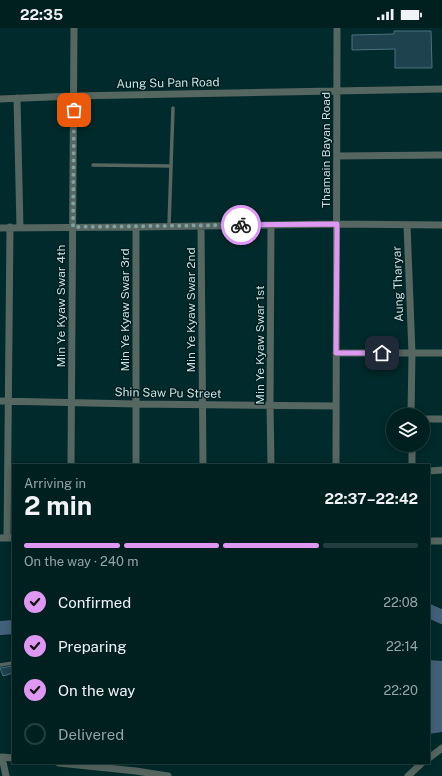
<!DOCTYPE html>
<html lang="en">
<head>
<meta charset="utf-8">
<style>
  body { margin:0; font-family:"Public Sans",sans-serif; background:#0a2829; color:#f1f3f6; height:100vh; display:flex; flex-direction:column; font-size:15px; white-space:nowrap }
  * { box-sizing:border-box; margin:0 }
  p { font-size:13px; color:#95a3a5 }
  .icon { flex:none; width:22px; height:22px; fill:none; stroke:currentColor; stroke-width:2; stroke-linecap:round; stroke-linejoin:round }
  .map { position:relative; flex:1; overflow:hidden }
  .sheet { position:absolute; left:12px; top:436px; width:418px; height:300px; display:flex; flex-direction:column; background:#002020; border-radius:0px; box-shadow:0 2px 10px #0003,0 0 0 1px #223e3e }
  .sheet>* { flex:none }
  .fabs { position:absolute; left:386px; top:380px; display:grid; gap:8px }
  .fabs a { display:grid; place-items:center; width:44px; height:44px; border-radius:50%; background:#002020; box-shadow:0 2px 10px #0003,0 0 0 1px #223e3e; font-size:20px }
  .pin { position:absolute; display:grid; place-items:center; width:34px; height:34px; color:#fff; margin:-17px; border-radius:8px; box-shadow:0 2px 6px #0006 }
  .courier { position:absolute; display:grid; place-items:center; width:40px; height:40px; margin:-20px; border:3px solid #de98f2; border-radius:50%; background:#fff; color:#222; box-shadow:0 1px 5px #0007 }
  .headline em { font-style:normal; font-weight:700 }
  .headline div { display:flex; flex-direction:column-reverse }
  .headline { display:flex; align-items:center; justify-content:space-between; height:68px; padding:0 12px }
  h1 { font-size:26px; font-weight:700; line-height:30px }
  .bar { display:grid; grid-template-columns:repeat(4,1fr); gap:6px 4px; align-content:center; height:48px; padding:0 12px }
  .bar i { height:5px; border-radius:3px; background:#223e3e }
  .bar .current { background:#de98f2 }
  .bar p { grid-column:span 4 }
  ol { padding:0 12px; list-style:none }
  li { display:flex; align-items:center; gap:12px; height:44px }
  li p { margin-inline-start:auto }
  li .icon { padding:4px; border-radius:50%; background:#de98f2; color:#111; stroke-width:4 }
  li:last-child { color:#95a3a5 }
  li i { width:22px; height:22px; border:2px solid #223e3e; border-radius:50% }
  .status { display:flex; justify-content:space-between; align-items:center; height:28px; padding:0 20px; background:#002020; direction:ltr }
  .status svg { height:11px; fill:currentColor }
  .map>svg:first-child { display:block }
  .water { fill:#44617b }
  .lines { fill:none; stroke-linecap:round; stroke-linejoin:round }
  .river { stroke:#44617b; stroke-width:14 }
  .building { fill:#1e424e; stroke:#4c717e }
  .service { stroke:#566661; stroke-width:3.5 }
  .minor { stroke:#566661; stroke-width:7 }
  .done { stroke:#83a0a1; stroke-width:4; stroke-dasharray:0 7.2 }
  .route { stroke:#de98f2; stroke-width:5 }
  .labels { text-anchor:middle; stroke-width:3; stroke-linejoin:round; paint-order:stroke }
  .street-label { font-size:12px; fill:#cadfe0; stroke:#001f20 }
</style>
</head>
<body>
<div class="status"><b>22:35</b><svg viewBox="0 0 49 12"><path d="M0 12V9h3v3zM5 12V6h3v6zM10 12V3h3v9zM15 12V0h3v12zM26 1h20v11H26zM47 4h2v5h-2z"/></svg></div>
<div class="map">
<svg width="442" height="748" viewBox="0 0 442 748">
  <rect width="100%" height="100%" fill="#002a2b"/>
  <path class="water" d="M429,632L442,633V704L429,706Z"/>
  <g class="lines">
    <path class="river" d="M429,583L442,589
      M0,600L13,599"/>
  </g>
  <path class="building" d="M394,3H431L432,40H395V21L352,22V7L394,6Z
    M13,638V645L3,648L0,640Z"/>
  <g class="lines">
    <path class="service" d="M93,137L171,138L169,198
      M171,138L173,80
      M0,637L13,635"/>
    <path class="minor" d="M17,70L20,200
      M0,71L74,68L442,61
      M337,128L442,127
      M271,197L270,377L271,437
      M407,197L412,325L411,387
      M201,198L203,437
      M136,199V437
      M0,200L136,199L337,196L442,197
      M336,325H442
      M0,373L136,376L336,378
      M423,391H442
      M412,417V437
      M71,437L74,0
      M336,437L337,0
      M429,443L442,442
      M0,510H13
      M7,510L10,199
      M429,513H442
      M429,730L442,720
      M59,735L136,743L168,748
      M6,748L2,729L13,730
      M408,748L422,735"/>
  </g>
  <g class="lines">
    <path class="done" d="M74,82L73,199L241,197"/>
    <path class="route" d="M241,197L337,196L336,325H382"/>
  </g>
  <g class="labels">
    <g class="street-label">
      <text transform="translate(168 55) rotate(-1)" y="4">Aung Su Pan Road</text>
      <text transform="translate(326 122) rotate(-90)" y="4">Thamain Bayan Road</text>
      <text transform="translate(398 256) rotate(-92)" y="4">Aung Tharyar</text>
      <text transform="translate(61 278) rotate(-90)" y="4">Min Ye Kyaw Swar 4th</text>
      <text transform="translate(125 282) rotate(-90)" y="4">Min Ye Kyaw Swar 3rd</text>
      <text transform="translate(191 282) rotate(-90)" y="4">Min Ye Kyaw Swar 2nd</text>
      <text transform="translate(260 317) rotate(-90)" y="4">Min Ye Kyaw Swar 1st</text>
      <text transform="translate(168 365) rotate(1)" y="4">Shin Saw Pu Street</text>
    </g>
  </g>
</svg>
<div class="fabs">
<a><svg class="icon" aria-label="layers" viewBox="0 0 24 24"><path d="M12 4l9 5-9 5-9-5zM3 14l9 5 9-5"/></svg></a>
</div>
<div class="pin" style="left:74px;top:82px;background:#ea580c"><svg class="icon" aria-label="bag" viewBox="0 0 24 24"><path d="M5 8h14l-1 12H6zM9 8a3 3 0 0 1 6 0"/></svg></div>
<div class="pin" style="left:382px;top:325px;background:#1f2937"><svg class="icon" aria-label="home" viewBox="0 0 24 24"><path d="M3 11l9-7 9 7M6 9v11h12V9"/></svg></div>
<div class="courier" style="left:241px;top:197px"><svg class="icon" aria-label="bike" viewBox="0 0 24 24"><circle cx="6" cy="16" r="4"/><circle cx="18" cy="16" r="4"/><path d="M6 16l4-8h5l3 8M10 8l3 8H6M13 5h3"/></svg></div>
<section class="sheet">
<div class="headline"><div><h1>2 min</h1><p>Arriving in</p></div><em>22:37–22:42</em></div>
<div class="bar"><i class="current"></i><i class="current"></i><i class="current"></i><i></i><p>On the way · 240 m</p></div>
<ol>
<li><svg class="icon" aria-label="check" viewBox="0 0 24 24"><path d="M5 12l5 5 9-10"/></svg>Confirmed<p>22:08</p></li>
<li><svg class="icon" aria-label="check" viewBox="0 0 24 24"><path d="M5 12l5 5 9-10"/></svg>Preparing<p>22:14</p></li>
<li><svg class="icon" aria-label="check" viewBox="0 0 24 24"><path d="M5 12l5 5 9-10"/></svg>On the way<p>22:20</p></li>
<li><i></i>Delivered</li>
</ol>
</section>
</div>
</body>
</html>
